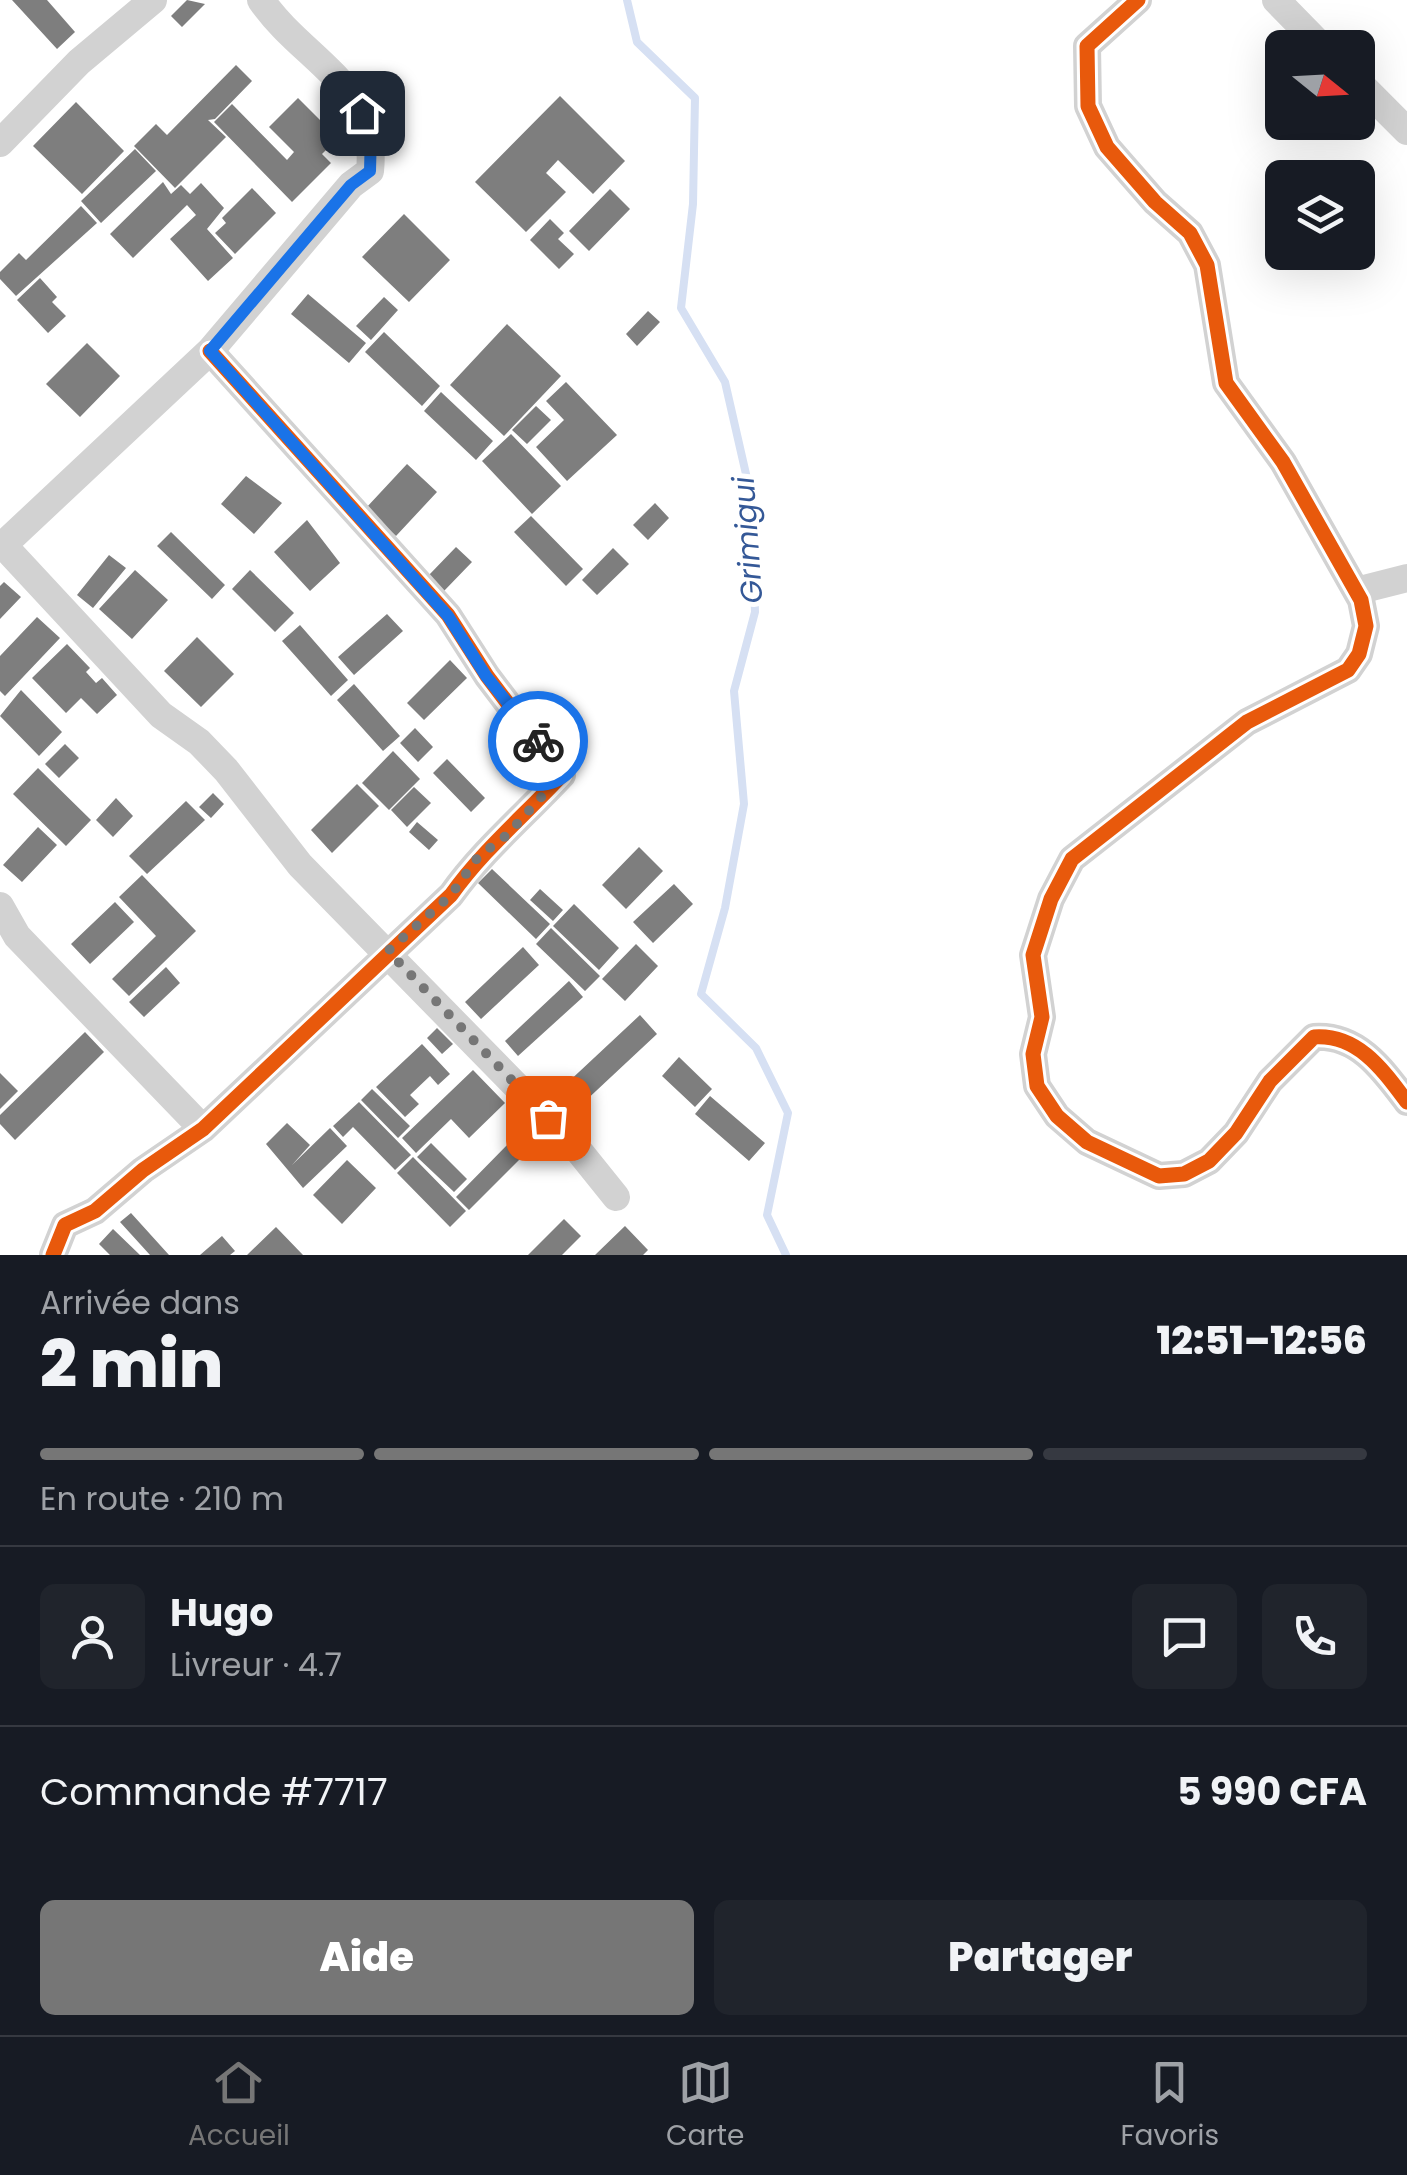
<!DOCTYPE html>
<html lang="fr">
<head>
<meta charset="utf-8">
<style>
  body { margin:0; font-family:Poppins,sans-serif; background:#20242c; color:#f1f3f6; height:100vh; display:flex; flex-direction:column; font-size:38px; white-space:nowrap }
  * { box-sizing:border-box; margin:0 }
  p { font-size:32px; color:#9ea1a6 }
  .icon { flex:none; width:55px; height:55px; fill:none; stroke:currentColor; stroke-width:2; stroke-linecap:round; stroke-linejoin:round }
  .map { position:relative; height:1255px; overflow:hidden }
  .side { display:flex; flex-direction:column; background:#171b24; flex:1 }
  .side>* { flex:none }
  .needle { width:65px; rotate:108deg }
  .buttons { position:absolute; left:1265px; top:30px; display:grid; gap:20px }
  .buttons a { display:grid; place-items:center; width:110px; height:110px; border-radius:15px; background:#171b24; box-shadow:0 10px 40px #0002; font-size:50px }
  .pin { position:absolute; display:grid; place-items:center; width:85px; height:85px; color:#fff; margin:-42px; border-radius:20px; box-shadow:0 5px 15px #0006 }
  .courier { position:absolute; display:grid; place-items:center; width:100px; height:100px; margin:-50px; border:8px solid #1a73e8; border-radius:50%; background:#fff; color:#222; box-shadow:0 2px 12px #0007 }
  .overview em { font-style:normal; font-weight:800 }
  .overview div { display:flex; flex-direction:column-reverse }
  .overview { display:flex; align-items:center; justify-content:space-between; height:170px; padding:0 40px }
  h1 { font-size:65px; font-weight:800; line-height:75px }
  .bar { display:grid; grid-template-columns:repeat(4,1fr); gap:15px 10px; align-content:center; height:120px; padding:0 40px }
  .bar i { height:12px; border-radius:8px; background:#363941 }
  .bar .selected { background:#767676 }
  .bar p { grid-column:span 4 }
  .line { display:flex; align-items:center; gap:25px; padding:0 40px; border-top:2px solid #363941 }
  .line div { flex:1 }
  .round { display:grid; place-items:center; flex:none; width:105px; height:105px; border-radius:15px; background:#20242c }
  .action { display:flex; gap:20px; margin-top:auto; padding:20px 40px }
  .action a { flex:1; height:115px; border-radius:15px; background:#767676; color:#fff; font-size:40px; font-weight:800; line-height:115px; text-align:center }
  .action a+a { background:#20242c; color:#f1f3f6 }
  .menu { display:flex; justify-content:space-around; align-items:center; height:140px; border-top:2px solid #363941; background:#171b24; font-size:28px; color:#9ea1a6 }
  .menu a { display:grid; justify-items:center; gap:5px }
  .menu .selected { color:#767676 }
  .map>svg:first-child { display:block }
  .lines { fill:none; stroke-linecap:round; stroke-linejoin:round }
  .stream { stroke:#d6e0f3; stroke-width:8 }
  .building { fill:#7e7e7e }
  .minor { stroke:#d2d2d2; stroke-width:28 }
  .cycleway-casing { stroke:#fff; stroke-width:21 }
  .cycleway { stroke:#e8590c; stroke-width:15 }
  .done { stroke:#767676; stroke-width:10; stroke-dasharray:0 18 }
  .route { stroke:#1a73e8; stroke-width:12 }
  .labels { text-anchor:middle; stroke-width:10; stroke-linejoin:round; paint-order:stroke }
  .water-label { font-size:30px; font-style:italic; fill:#345897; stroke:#fff }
</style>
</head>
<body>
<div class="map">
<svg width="1407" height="1255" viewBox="0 0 1407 1255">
  <rect width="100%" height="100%" fill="#fff"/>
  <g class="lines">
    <path class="stream" d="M627,0L637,42L695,98L693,204L681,308L725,382L751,496L755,612L734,691L744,804L725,908L701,994L756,1048L788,1113L767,1215L786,1255"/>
  </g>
  <path class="building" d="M12,0H47L75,32L57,49Z
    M187,0L205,4L182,27L171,16Z
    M236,65L252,81L215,119L208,120L226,137L175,188L134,146L156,124L167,135Z
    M560,96L625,161L593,194L558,160L546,173L566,192L526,232L475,182Z
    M298,98L338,138L322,154L331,163L292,202L214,122L232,104L287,160L294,152L269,127Z
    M76,102L124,151L82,194L33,146Z
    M135,149L156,171L101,223L81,201Z
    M163,182L171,194L181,185L190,194L201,183L224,208L207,229L233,258L208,281L170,239L196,215L187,205L133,258L110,234Z
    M252,188L276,213L235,254L215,233L226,223L222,218Z
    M610,189L630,209L589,251L569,231Z
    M81,206L97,223L16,296L0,279V272L19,253L26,260Z
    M404,214L450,260L409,302L362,257Z
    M550,219L564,233L558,239L574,254L559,269L530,240Z
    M40,278L57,297L52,302L66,316L48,333L17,300Z
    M308,294L366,343L349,363L291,314Z
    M384,297L398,310L371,340L356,326Z
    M648,311L660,322L637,346L626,334Z
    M507,324L561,376L504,436L450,385Z
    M384,332L440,386L422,406L365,352Z
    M87,343L120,376L80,417L46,384Z
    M566,382L617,435L567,481L536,447L564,420L546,401Z
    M441,392L493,441L476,460L424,411Z
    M536,406L551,420L527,444L512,430Z
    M511,434L561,486L532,514L482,461Z
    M407,464L437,492L396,536L366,508Z
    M246,476L282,503L254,534L221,504Z
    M655,503L669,518L648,540L633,525Z
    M531,516L583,569L566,586L514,532Z
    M307,520L340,563L310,591L274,552Z
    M171,532L225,585L212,599L157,546Z
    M456,547L472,562L444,591L429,575Z
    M613,548L629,564L597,595L582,580Z
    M109,555L126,568L93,608L77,595Z
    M135,570L168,600L132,639L99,609Z
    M250,570L294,613L275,632L232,589Z
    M4,582L21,597L0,619V586Z
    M387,614L403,631L354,675L338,657Z
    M37,617L60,638L5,696L0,691V656Z
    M300,625L348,680L331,696L282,641Z
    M197,637L234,674L201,707L164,671Z
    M67,644L90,668L86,672L96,683L102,678L117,695L97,714L81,698L66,713L32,678Z
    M450,660L467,678L424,720L407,703Z
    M354,684L400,736L383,751L337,700Z
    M21,690L62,732L39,756L0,716Z
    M415,728L433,747L418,762L400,743Z
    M65,744L79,758L59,778L45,764Z
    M393,751L420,779L389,810L362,783Z
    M447,759L485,798L471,812L433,773Z
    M38,768L91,820L66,846L13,794Z
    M357,784L379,806L332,853L311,830Z
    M414,787L431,803L407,827L391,810Z
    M213,793L224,804L211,818L199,807Z
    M116,798L133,816L113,837L96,820Z
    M186,801L205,820L147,874L129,856Z
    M417,822L438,840L429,850L409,832Z
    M38,827L57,845L22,882L3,865Z
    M639,847L663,871L626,909L602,885Z
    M492,869L550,924L536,939L478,883Z
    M142,875L196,931L129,996L112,979L156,936L119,897Z
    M674,884L693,904L653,943L633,922Z
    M540,889L563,910L553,921L530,900Z
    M115,902L134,922L90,964L71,944Z
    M574,904L619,948L599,970L553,926Z
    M551,928L600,976L585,991L536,944Z
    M636,944L658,966L625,1001L602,979Z
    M523,947L539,965L481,1019L465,1002Z
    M166,967L180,983L144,1017L129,1002Z
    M569,981L583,997L518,1056L505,1041Z
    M640,1015L657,1034L581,1105L564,1086Z
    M437,1028L453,1044L442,1054L427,1038Z
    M85,1032L104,1052L15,1140L0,1124V1115Z
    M422,1044L450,1074L438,1085L430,1076L410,1095L419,1104L405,1117L376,1087Z
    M679,1057L712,1089L695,1107L662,1076Z
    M473,1070L505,1103L469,1138L451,1119L416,1153L402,1138Z
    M0,1073L18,1091L0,1109Z
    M372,1089L410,1126L398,1138L361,1100Z
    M710,1096L765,1143L749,1161L695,1114Z
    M359,1102L411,1155L395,1170L353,1127L343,1137L333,1126Z
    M287,1123L310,1145L292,1165L330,1128L347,1146L303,1188L266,1144Z
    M517,1135L531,1148L469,1210L456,1197Z
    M431,1143L467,1179L454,1192L417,1157Z
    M413,1157L466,1211L450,1227L397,1173Z
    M347,1160L376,1188L342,1224L313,1195Z
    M131,1213L169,1255H150L120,1222Z
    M564,1219L581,1236L562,1255H528Z
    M625,1226L648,1250L643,1255H595Z
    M276,1227L303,1255H247Z
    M113,1229L140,1255H110L99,1244Z
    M222,1236L235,1251L230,1255H200Z"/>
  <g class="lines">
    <path class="minor" d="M1138,0L1087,46L1088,106L1107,147L1155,202L1190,233L1207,265L1226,383L1283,462L1361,600L1366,626L1359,654L1348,670L1247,722L1072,859L1051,899L1033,955L1042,1017L1033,1054L1037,1086L1057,1116L1087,1142L1159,1176L1184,1174L1209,1161L1236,1133L1270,1081L1314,1037C1358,1034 1383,1070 1407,1102
      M1276,0L1323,48
      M1358,82L1407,131
      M0,143L79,62L153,0
      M3,545L161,715L199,742L226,770L300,865L575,1146L616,1197
      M0,548L210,351L351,185L370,171C379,85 303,61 261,0
      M1356,591L1407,578
      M0,906L17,936L203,1129
      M53,1255L65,1225L95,1211L143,1170L203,1129L451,895C483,850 525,815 562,775L487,676L448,615L210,351"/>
    <defs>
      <path id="cycleway" d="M1138,0L1087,46L1088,106L1107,147L1155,202L1190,233L1207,265L1226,383L1283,462L1361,600L1366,626L1359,654L1348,670L1247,722L1072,859L1051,899L1033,955L1042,1017L1033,1054L1037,1086L1057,1116L1087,1142L1159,1176L1184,1174L1209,1161L1236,1133L1270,1081L1314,1037C1358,1034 1383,1070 1407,1102
        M53,1255L65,1225L95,1211L143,1170L203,1129L451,895C483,850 525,815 562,775L487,676L448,615L210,351"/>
    </defs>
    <use href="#cycleway" class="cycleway-casing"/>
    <use href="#cycleway" class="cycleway"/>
  </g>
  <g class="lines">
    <path class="done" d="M538,741L562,774L507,835L478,857L451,895L388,951L548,1118"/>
    <path class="route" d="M362,113L371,131L370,171L351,185L210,351L448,616L486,676L538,741"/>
  </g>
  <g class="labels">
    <g class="water-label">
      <text transform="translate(748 540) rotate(-94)" y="10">Grimigui</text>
    </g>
  </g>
</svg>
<div class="buttons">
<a><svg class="needle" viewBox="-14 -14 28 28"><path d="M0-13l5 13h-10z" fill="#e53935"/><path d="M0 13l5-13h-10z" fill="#9ea1a6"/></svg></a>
<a><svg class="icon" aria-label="layers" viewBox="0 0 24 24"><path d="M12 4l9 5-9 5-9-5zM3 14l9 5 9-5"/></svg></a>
</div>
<div class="pin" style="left:548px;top:1118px;background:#ea580c"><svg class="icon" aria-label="bag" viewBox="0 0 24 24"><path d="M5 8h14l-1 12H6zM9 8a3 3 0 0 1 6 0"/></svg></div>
<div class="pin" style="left:362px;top:113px;background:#1f2937"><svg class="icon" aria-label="home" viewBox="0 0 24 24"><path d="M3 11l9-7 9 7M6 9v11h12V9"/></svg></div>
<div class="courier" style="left:538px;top:741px"><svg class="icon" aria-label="bike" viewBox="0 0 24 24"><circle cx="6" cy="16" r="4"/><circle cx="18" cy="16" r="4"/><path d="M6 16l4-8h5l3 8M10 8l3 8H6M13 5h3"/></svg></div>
</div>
<section class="side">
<div class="overview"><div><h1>2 min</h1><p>Arrivée dans</p></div><em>12:51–12:56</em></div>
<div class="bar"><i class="selected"></i><i class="selected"></i><i class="selected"></i><i></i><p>En route · 210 m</p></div>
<div class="line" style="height:180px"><a class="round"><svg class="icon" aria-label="person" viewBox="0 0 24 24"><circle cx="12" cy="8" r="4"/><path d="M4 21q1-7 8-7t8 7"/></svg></a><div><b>Hugo</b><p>Livreur · 4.7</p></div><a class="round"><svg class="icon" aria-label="chat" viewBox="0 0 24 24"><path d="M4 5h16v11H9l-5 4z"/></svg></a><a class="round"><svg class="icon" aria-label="phone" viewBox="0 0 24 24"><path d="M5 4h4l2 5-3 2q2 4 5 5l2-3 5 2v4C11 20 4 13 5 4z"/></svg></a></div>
<div class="line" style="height:130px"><div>Commande #7717</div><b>5 990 CFA</b></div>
<div class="action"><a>Aide</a><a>Partager</a></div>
</section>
<nav class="menu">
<a class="selected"><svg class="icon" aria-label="home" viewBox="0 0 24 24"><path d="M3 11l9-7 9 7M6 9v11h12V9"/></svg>Accueil</a>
<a><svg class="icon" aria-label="map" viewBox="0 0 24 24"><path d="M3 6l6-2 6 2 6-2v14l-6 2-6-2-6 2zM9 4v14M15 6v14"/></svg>Carte</a>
<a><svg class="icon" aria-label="saved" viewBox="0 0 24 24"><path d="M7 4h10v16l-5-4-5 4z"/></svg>Favoris</a>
</nav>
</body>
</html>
